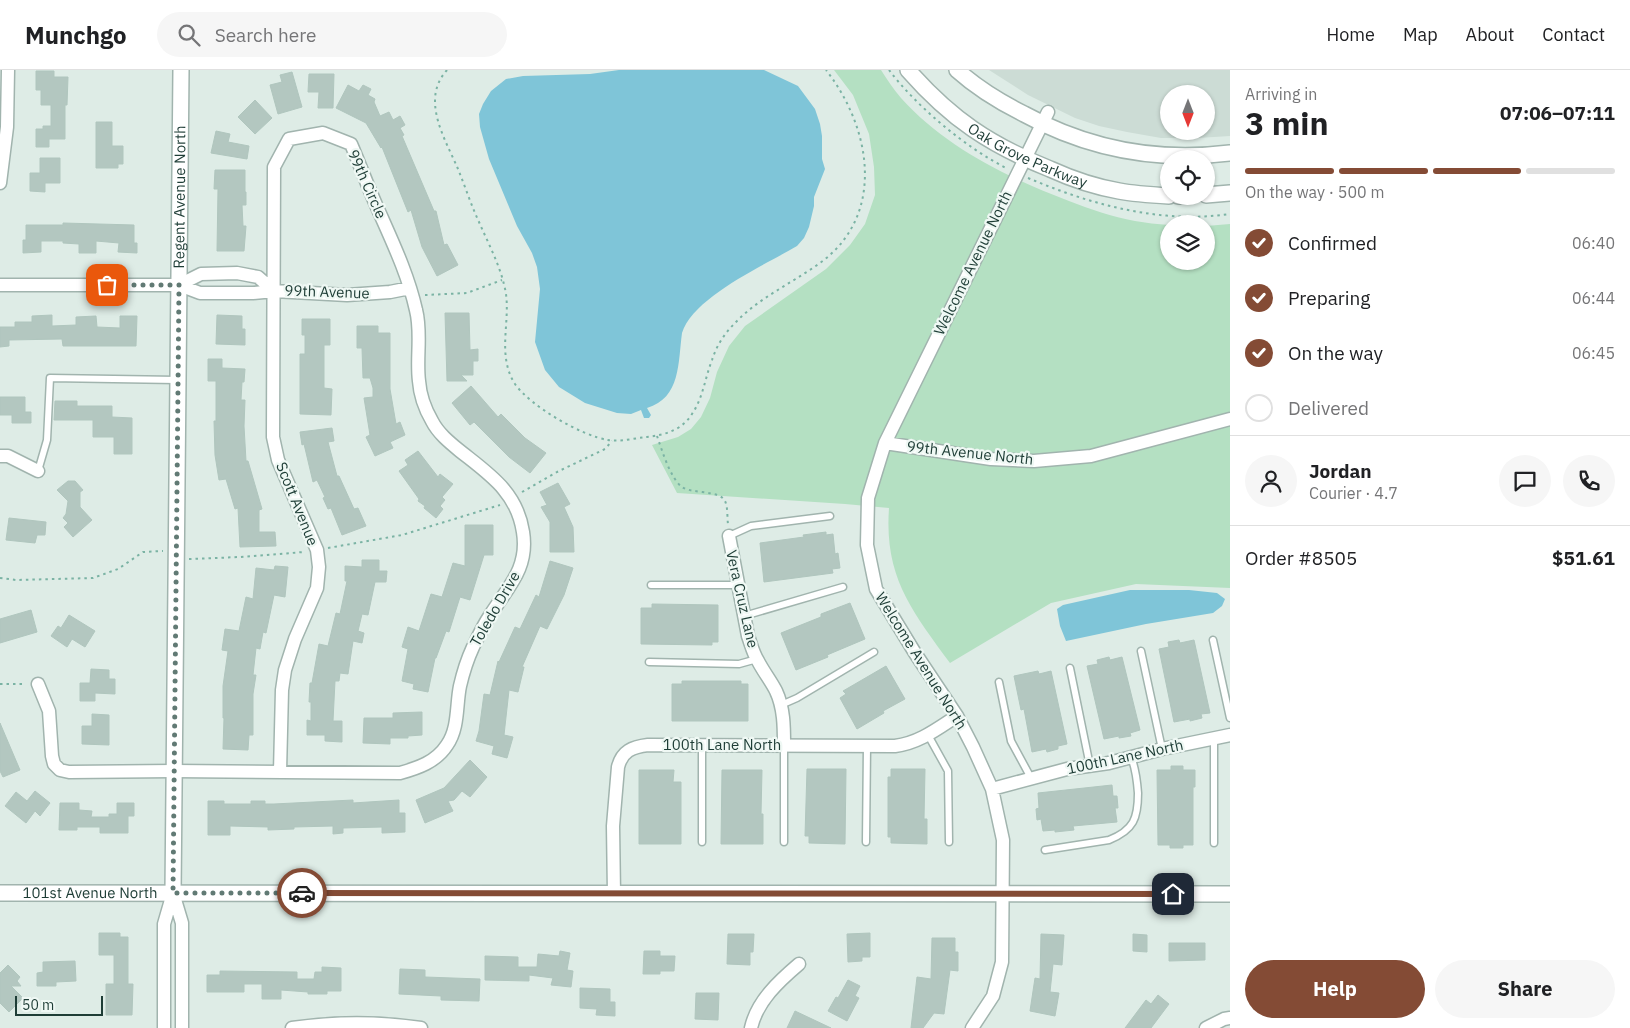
<!DOCTYPE html>
<html lang="en">
<head>
<meta charset="utf-8">
<style>
  body { margin:0; font-family:"IBM Plex Sans",sans-serif; background:#f6f6f6; color:#202124; height:100vh; display:flex; flex-direction:column; font-size:19px; white-space:nowrap }
  * { box-sizing:border-box; margin:0 }
  p { font-size:16px; color:#757577 }
  .icon { flex:none; width:28px; height:28px; fill:none; stroke:currentColor; stroke-width:2; stroke-linecap:round; stroke-linejoin:round }
  .map { position:relative; flex:1; overflow:hidden }
  .details { display:flex; flex-direction:column; background:#fff; width:400px }
  .details>* { flex:none }
  .needle { width:32px; rotate:180deg }
  .controls { position:absolute; left:1160px; top:15px; display:grid; gap:10px }
  .controls a { display:grid; place-items:center; width:55px; height:55px; border-radius:50%; background:#fff; box-shadow:0 1px 4px #0004; font-size:25px }
  .scale { position:absolute; left:15px; bottom:12px; width:88px; box-sizing:border-box; padding-left:5px; border:2px solid #1e3d36; border-top:0; font-size:14px; line-height:18px; white-space:nowrap; color:#1e3d36; -webkit-text-stroke:4px #eff8f4; paint-order:stroke }
  .pin { position:absolute; display:grid; place-items:center; width:42px; height:42px; color:#fff; margin:-21px; border-radius:10px; box-shadow:0 2px 8px #0006 }
  .courier { position:absolute; display:grid; place-items:center; width:50px; height:50px; margin:-25px; border:4px solid #844b35; border-radius:50%; background:#fff; color:#222; box-shadow:0 1px 6px #0007 }
  .headline em { font-style:normal; font-weight:700 }
  .headline div { display:flex; flex-direction:column-reverse }
  .headline { display:flex; align-items:center; justify-content:space-between; height:85px; padding:0 15px }
  h1 { font-size:32px; font-weight:700; line-height:38px }
  .bar { display:grid; grid-template-columns:repeat(4,1fr); gap:8px 5px; align-content:center; height:60px; padding:0 15px }
  .bar i { height:6px; border-radius:4px; background:#e0e0e0 }
  .bar .selected { background:#844b35 }
  .bar p { grid-column:span 4 }
  .line { display:flex; align-items:center; gap:12px; padding:0 15px; border-top:1px solid #e0e0e0 }
  .line div { flex:1 }
  .round { display:grid; place-items:center; flex:none; width:52px; height:52px; border-radius:26px; background:#f6f6f6 }
  ol { padding:0 15px; list-style:none }
  li { display:flex; align-items:center; gap:15px; height:55px }
  li p { margin-inline-start:auto }
  li .icon { padding:5px; border-radius:50%; background:#844b35; color:#fff; stroke-width:4 }
  li:last-child { color:#757577 }
  li i { width:28px; height:28px; border:2px solid #e0e0e0; border-radius:50% }
  .button { display:flex; gap:10px; margin-top:auto; padding:10px 15px }
  .button a { flex:1; height:58px; border-radius:30px; background:#844b35; color:#fff; font-size:20px; font-weight:700; line-height:58px; text-align:center }
  .button a+a { background:#f6f6f6; color:#202124 }
  header { display:flex; align-items:center; gap:30px; box-sizing:border-box; height:70px; padding:0 25px; background:#fff; border-bottom:1px solid #e0e0e0 }
  header strong { font-size:24px }
  nav { display:flex; gap:28px; margin-inline-start:auto; font-size:18px }
  .search { width:350px; height:45px; background:#f6f6f6; display:flex; align-items:center; gap:12px; box-sizing:border-box; padding:0 18px; border-radius:28px; color:#757577; font-size:19px }
  main { display:flex; flex:1; min-height:0 }
  .map>svg:first-child { display:block }
  .built { fill:#ccdcd5; fill-rule:evenodd }
  .green { fill:#b4e0c2 }
  .water { fill:#7fc5d8 }
  .building { fill:#b3c7c0; stroke:#b0c6be }
  .lines { fill:none; stroke-linecap:round; stroke-linejoin:round }
  .service-casing { stroke:#a1b4ae; stroke-width:9 }
  .minor-casing { stroke:#a1b4ae; stroke-width:15 }
  .tertiary-casing { stroke:#a1b4ae; stroke-width:18 }
  .path { stroke:#7bb3a4; stroke-width:2; stroke-dasharray:2.5 4; stroke-linecap:butt }
  .service { stroke:#fff; stroke-width:6 }
  .minor { stroke:#fff; stroke-width:12 }
  .tertiary { stroke:#fff; stroke-width:15 }
  .done { stroke:#617a74; stroke-width:5; stroke-dasharray:0 9 }
  .route { stroke:#844b35; stroke-width:6 }
  .labels { text-anchor:middle; stroke-width:4.5; stroke-linejoin:round; paint-order:stroke }
  .street-label { font-size:15px; fill:#1e3d36; stroke:#eff8f4 }
</style>
</head>
<body>
<header>
<strong>Munchgo</strong>
<div class="search"><svg class="icon" aria-label="search" viewBox="0 0 24 24"><circle cx="10" cy="10" r="6"/><path d="M15 15l6 6"/></svg>Search here</div>
<nav><a>Home</a><a>Map</a><a>About</a><a>Contact</a></nav>
</header>
<main>
<div class="map">
<svg width="1230" height="958" viewBox="0 0 1230 958">
  <rect width="100%" height="100%" fill="#deece6"/>
  <path class="built" d="M989,0H1230V66L1198,68H1161L1127,62L1099,56L1075,48L1028,25ZM1169,24H1206V61H1169Z"/>
  <path class="green" d="M834,0H881C887,9 893,19 901,28C945,77 1008,108 1069,131C1090,139 1112,147 1135,151C1146,153 1157,154 1169,155V191H1206V156L1230,154V518L1136,514L1051,533L950,593C912,541 884,507 889,438L845,434L677,423L652,375L678,367L691,359L701,347L710,328L717,302L729,276L745,256L826,199L850,175L865,154L875,125L874,97L869,64L853,25Z"/>
  <path class="water" d="M619,0H764L798,16L815,39L820,54L822,66V89L825,99L814,127V136L809,157L804,168L797,176C765,195 693,227 682,263C678,292 681,328 647,338L651,345L649,348H644L641,340L631,344L617,343L585,333L559,317L545,300L535,272L540,219L537,197L532,183L517,156L489,89L480,57L479,44L483,34L491,21L506,9L523,6L590,4Z
    M1130,520H1189L1217,523L1225,529L1222,536L1213,543L1146,554L1066,571L1060,556L1057,539L1063,535Z"/>
  <path class="building" d="M36,1H54V7H68L67,35H65V69H49V77H36V59H43V56H51V35H41V20H36Z
    M292,2L302,37L278,44L270,15L282,12L280,5Z
    M309,4H334L333,38H318L319,22H308Z
    M348,15L359,21L363,15L371,19L368,25L375,29L374,32L380,46L389,42L393,50L400,46L405,55L400,58L404,65L402,66L434,141H436L444,175L447,174L458,195L437,206L422,177L411,140L408,142L382,77L381,78L366,53L336,38Z
    M255,30L272,48L255,64L238,47Z
    M96,52H112V76H123V94H118V98H96Z
    M216,61L230,64L228,72L249,76L247,89L211,83Z
    M40,88H60V113H45V122L30,121V103H40Z
    M215,100H245V122H246V135H242L243,156H246L244,181H217L218,119H214Z
    M63,153L134,155V173H137V183L118,182L119,173L96,171V183H79V174L63,173V171H41V182L23,183V170H26V155H63Z
    M445,243H469L470,280L478,279V291H473V305H461L467,311H447Z
    M52,245V256L76,255V247L96,246L97,257L120,258V246H137L136,276H63L62,269L9,270V276L0,277V257H15V252H32V246Z
    M217,245L242,246V259H245V275L216,274Z
    M302,249H330V275H324V318L332,319L331,345L300,344V284H305V265H302Z
    M357,256H378V263H390V319L396,354L400,352L405,365L390,372L393,378L375,386L366,367L370,365L364,328L373,327V318L370,308H363L362,278H357Z
    M208,289H222V298L245,299L244,312H242L241,330H245L244,356L246,391H248L262,439L259,440V462H275L276,476L240,477L238,438L235,439L226,409L219,410L215,385L214,351H216V311H208Z
    M471,316L498,347L501,344L525,368L546,383L530,403L509,387L474,352L470,355L452,333Z
    M0,327H25V342H31V353H12V345H0Z
    M55,331H77V336H112V347L132,348V384H114V367H93V350H54Z
    M332,358L334,371L328,372L337,406H339L354,439L358,438L366,456L342,465L331,438L328,439L323,428L325,427L317,410L313,412L304,374L302,375L300,362Z
    M418,381L438,407L440,404L453,414L442,427L445,430L440,436L443,439L436,448L424,438L425,436L418,431L419,429L399,401L408,395L405,390Z
    M68,411H75L83,420L80,422V437L92,450L73,467L64,457L68,453L63,448L66,444L68,431L57,420Z
    M558,413L570,434L564,437L573,457L574,482H550V452L541,437L547,435L540,422Z
    M9,448L46,452L45,465H37L35,473L6,470Z
    M465,455H493V485H484L470,530L460,527L449,562L446,561L436,588H435L428,622L413,619L414,614L402,611L408,579L402,577L408,557L419,561L431,524L442,527L453,493L465,496Z
    M826,462V465L833,464L835,484L838,483L840,498L832,499L833,503L764,512L760,473L804,467L803,465Z
    M362,490H379V501H387L386,512H375L368,545L362,544L358,561L364,563L362,573L353,571L348,604L340,603L339,611H335L333,651H342V672L325,671V665H307V650L311,651V632H309L310,613H312L319,574L328,576L336,543L340,544L347,511H345V496L362,497Z
    M550,491L573,498L564,525L547,559L540,556L522,597H524L518,622L509,620L504,665L513,667L507,688L492,684L494,676L476,671L479,661L484,624L490,625L498,591L499,592L515,557L520,559L536,525L539,527Z
    M275,496L288,497L285,527L274,525L266,563L263,562L260,579L256,578L253,605H256L253,624V665H249L248,680L223,679L224,648H223V616L228,581L222,580L225,559L239,561L246,527L253,529L256,498L274,500Z
    M850,533L865,569L827,585L828,587L796,600L781,563L821,547V544Z
    M652,534L718,535V572H712V575L641,574V538H652Z
    M31,540L37,562L0,573V549Z
    M69,545L95,561L85,577L72,569L67,577L51,566L58,556L61,558Z
    M1179,570L1180,573L1194,570L1210,643L1201,644L1202,648L1190,651V649L1174,652L1159,579L1169,577L1168,572Z
    M1109,587L1110,590L1122,587L1140,660L1130,663L1131,666L1119,668V666L1104,669L1087,596L1098,594L1097,590Z
    M886,596L905,629L883,641L884,643L857,659L840,628L846,624L843,621Z
    M91,599L109,600V609H115V624L95,623V631H80V613H90Z
    M1038,601L1039,604L1051,601L1067,674L1058,676V679L1047,682L1046,679L1032,682L1024,639L1021,640L1014,606Z
    M682,611H741V614H748V651H672V614H682Z
    M422,642V665L408,666V668H390V674L363,673L364,648H393V643Z
    M92,644L109,645V675L82,674V656H92Z
    M0,653L20,700L3,707L0,701Z
    M470,690L487,707L470,727L462,721L454,730L448,731L453,741L425,753L416,730L444,718Z
    M1171,696H1183V700H1195V717H1193V775H1183V778H1170V775H1158L1157,700H1171Z
    M807,699H846L845,774L809,773V766H805Z
    M891,699H925L924,749H927V774L891,773V767H888V707H891Z
    M639,700H674L673,712H681V774H639Z
    M722,700H762L761,744H763V774H721Z
    M1112,715L1113,726H1117L1118,738H1115L1117,752L1073,756L1074,760L1055,762V760L1043,761L1041,749L1037,750L1036,739L1039,738L1038,723Z
    M35,721L50,733L40,746L35,741L26,753L5,736L16,722L27,731Z
    M353,730V733L399,730V743H405V762L382,763V757L343,758V763L333,764V756L294,757V759L268,760V757L230,756V765H208V731H224V734H251V731H265V734H274Z
    M60,733H79V740L92,741L91,747H109V744H117V733H134V746H128V763H100V757H77V760H59Z
    M99,863H120V867H128V914H133L132,945H106V914H114V885H99Z
    M870,863V887H862V891L848,892L847,864Z
    M728,864H754L753,882H750V895L727,894Z
    M1041,864L1064,865L1062,895L1053,894L1050,922L1059,923L1055,946L1030,941L1035,908L1040,909Z
    M1133,864L1147,865V882L1133,881Z
    M932,868H955V882H958V901L950,900L944,944L934,943L923,958H911L917,907L931,909Z
    M1169,873H1205V890L1169,891Z
    M560,881L570,883L567,900L573,901L571,917L551,915L553,908L529,905V911L485,910V886L518,887V897H537L538,884L559,886Z
    M644,881H660V886H675L674,901H660V904H643Z
    M75,891L76,911L56,912V916H37V903L43,902V892Z
    M8,895L20,907L17,911L21,916H11L23,928L9,942L0,933V903Z
    M322,897L341,898V921H327V924H308V922L281,920V929H262V914H244V922H207V905H220V901L297,902V909H314L315,902H322Z
    M400,899L425,900V907L480,909L479,931L441,930V926L399,924Z
    M848,910L860,916L855,926L859,928L847,951L828,941L836,927L838,928Z
    M580,918L610,919V932H615V946L596,945L597,939L580,938Z
    M696,923H719L718,950L695,949Z
    M1158,925L1169,934L1151,958H1125L1146,930L1151,934Z
    M795,941L831,958H787Z"/>
  <g class="lines">
    <defs>
      <path id="service" d="M38,401L47,370L50,308L177,310
        M729,466L751,456L830,446
        M651,515H738
        M744,546L843,517
        M1213,570L1230,648
        M1141,581L1162,679
        M649,592L739,594L757,589
        M1070,598L1090,696
        M999,612L1011,671L1031,708
        M781,635L797,628L874,582
        M928,665L948,701L949,772
        M702,675V772
        M784,772V675
        M866,772L867,676
        M1214,773V669
        M1045,780L1109,770C1134,760 1138,748 1138,723C1137,710 1136,699 1131,687"/>
      <path id="minor" d="M0,113L7,57L8,0
        M0,215H179L200,223H253L274,221L347,225L390,222L410,218
        M179,215L201,204L237,203L258,207L274,221
        M885,373L991,389L1034,391L1091,386L1230,349
        M0,386H8L38,401
        M729,466L748,566C751,574 753,583 758,591C763,601 771,611 776,621C784,638 784,657 784,675
        M38,614L49,641L52,686L54,694L60,700L69,702L174,701L400,703C418,698 436,692 447,675C459,658 456,635 460,616C463,603 467,590 473,577C478,567 483,556 489,547C507,518 529,499 523,462C517,422 489,404 460,381C449,372 438,363 432,351C425,339 420,325 419,311C416,288 422,263 416,240C408,204 392,171 377,137C368,117 360,95 351,74L323,63L289,69L274,97L273,367L278,390L317,480L319,497L317,518L295,569L285,600L282,620L280,702
        M992,719L1067,699L1109,693L1162,679L1230,665
        M173,823L182,853V958
        M614,824L613,756L618,697C622,681 632,677 648,675L895,676C919,673 937,659 957,646
        M164,958V854L173,823
        M292,958C334,952 380,952 421,958
        M751,958C757,931 779,911 799,894
        M972,958L993,926L1002,892L1003,770L992,719L973,677L957,646L915,583L876,519L867,475L868,428L885,373L1048,42
        M1206,958L1224,949L1230,948"/>
      <g id="tertiary">
        <path id="s1" d="M908,0C951,49 990,75 1050,99C1072,109 1096,117 1119,121C1135,124 1152,125 1169,126"/>
        <path d="M957,0C977,18 1000,32 1024,44C1088,79 1158,92 1230,83"/>
        <path d="M1206,125L1230,123"/>
        <path d="M1178,126H1183"/>
        <path id="s2" d="M0,823L1230,824"/>
        <path id="s3" d="M173,823L181,0"/>
      </g>
    </defs>
    <use href="#service" class="service-casing"/>
    <use href="#minor" class="minor-casing"/>
    <use href="#tertiary" class="tertiary-casing"/>
    <path class="path" d="M447,0C439,9 435,19 435,31C435,54 449,78 458,99C465,116 471,135 479,152C489,175 502,199 506,224C510,254 497,286 515,314C530,336 582,366 608,370C621,372 635,368 647,367C665,365 682,360 692,344C703,328 705,308 712,290C716,277 724,264 734,254C759,227 795,212 824,190C886,141 870,56 826,0
      M889,0C917,37 966,78 1008,99
      M1028,108C1092,135 1161,154 1230,144
      M425,225L467,223L502,210
      M657,366C662,380 670,408 682,417C692,424 720,420 725,431C728,437 727,447 728,454
      M522,422L557,402L605,379L612,371
      M328,478L402,465L500,435
      M189,489L240,487L304,482
      M0,508L16,510L93,508L118,499L143,482L163,481
      M0,614H25"/>
    <use href="#service" class="service"/>
    <use href="#minor" class="minor"/>
    <use href="#tertiary" class="tertiary"/>
  </g>
  <g class="lines">
    <path class="done" d="M107,215H179L173,823H302"/>
    <path class="route" d="M302,823L1173,824"/>
  </g>
  <g class="labels">
    <g class="street-label">
      <text dy="5" stroke="none"><textPath href="#s1" startOffset="149">Oak Grove Parkway</textPath></text>
      <text transform="translate(367 114) rotate(66)" y="5">99th Circle</text>
      <text dy="5" stroke="none"><textPath href="#s3" startOffset="696">Regent Avenue North</textPath></text>
      <text transform="translate(973 193) rotate(-64)" y="5">Welcome Avenue North</text>
      <text transform="translate(327 222) rotate(2)" y="5">99th Avenue</text>
      <text transform="translate(970 383) rotate(6)" y="5">99th Avenue North</text>
      <text transform="translate(297 434) rotate(68)" y="5">Scott Avenue</text>
      <text transform="translate(742 529) rotate(77)" y="5">Vera Cruz Lane</text>
      <text transform="translate(495 539) rotate(-60)" y="5">Toledo Drive</text>
      <text transform="translate(921 591) rotate(58)" y="5">Welcome Avenue North</text>
      <text x="722" y="680">100th Lane North</text>
      <text transform="translate(1125 687) rotate(-12)" y="5">100th Lane North</text>
      <text dy="5" stroke="none"><textPath href="#s2" startOffset="90">101st Avenue North</textPath></text>
    </g>
  </g>
</svg>
<div class="controls">
<a><svg class="needle" viewBox="-14 -14 28 28"><path d="M0-13l5 13h-10z" fill="#e53935"/><path d="M0 13l5-13h-10z" fill="#757577"/></svg></a>
<a><svg class="icon" aria-label="locate" viewBox="0 0 24 24"><circle cx="12" cy="12" r="6"/><path d="M12 2v4M12 18v4M2 12h4M18 12h4"/></svg></a>
<a><svg class="icon" aria-label="layers" viewBox="0 0 24 24"><path d="M12 4l9 5-9 5-9-5zM3 14l9 5 9-5"/></svg></a>
</div>
<div class="scale">50 m</div>
<div class="pin" style="left:107px;top:215px;background:#ea580c"><svg class="icon" aria-label="bag" viewBox="0 0 24 24"><path d="M5 8h14l-1 12H6zM9 8a3 3 0 0 1 6 0"/></svg></div>
<div class="pin" style="left:1173px;top:824px;background:#1f2937"><svg class="icon" aria-label="home" viewBox="0 0 24 24"><path d="M3 11l9-7 9 7M6 9v11h12V9"/></svg></div>
<div class="courier" style="left:302px;top:823px"><svg class="icon" aria-label="car" viewBox="0 0 24 24"><path d="M5 17H2v-5l4-1 3-4h7l3 4 3 1v5h-3M9 17h6M6 11h13"/><circle cx="7" cy="17" r="2"/><circle cx="17" cy="17" r="2"/></svg></div>
</div>
<section class="details">
<div class="headline"><div><h1>3 min</h1><p>Arriving in</p></div><em>07:06–07:11</em></div>
<div class="bar"><i class="selected"></i><i class="selected"></i><i class="selected"></i><i></i><p>On the way · 500 m</p></div>
<ol>
<li><svg class="icon" aria-label="check" viewBox="0 0 24 24"><path d="M5 12l5 5 9-10"/></svg>Confirmed<p>06:40</p></li>
<li><svg class="icon" aria-label="check" viewBox="0 0 24 24"><path d="M5 12l5 5 9-10"/></svg>Preparing<p>06:44</p></li>
<li><svg class="icon" aria-label="check" viewBox="0 0 24 24"><path d="M5 12l5 5 9-10"/></svg>On the way<p>06:45</p></li>
<li><i></i>Delivered</li>
</ol>
<div class="line" style="height:90px"><a class="round"><svg class="icon" aria-label="person" viewBox="0 0 24 24"><circle cx="12" cy="8" r="4"/><path d="M4 21q1-7 8-7t8 7"/></svg></a><div><b>Jordan</b><p>Courier · 4.7</p></div><a class="round"><svg class="icon" aria-label="chat" viewBox="0 0 24 24"><path d="M4 5h16v11H9l-5 4z"/></svg></a><a class="round"><svg class="icon" aria-label="phone" viewBox="0 0 24 24"><path d="M5 4h4l2 5-3 2q2 4 5 5l2-3 5 2v4C11 20 4 13 5 4z"/></svg></a></div>
<div class="line" style="height:65px"><div>Order #8505</div><b>$51.61</b></div>
<div class="button"><a>Help</a><a>Share</a></div>
</section>
</main>
</body>
</html>
